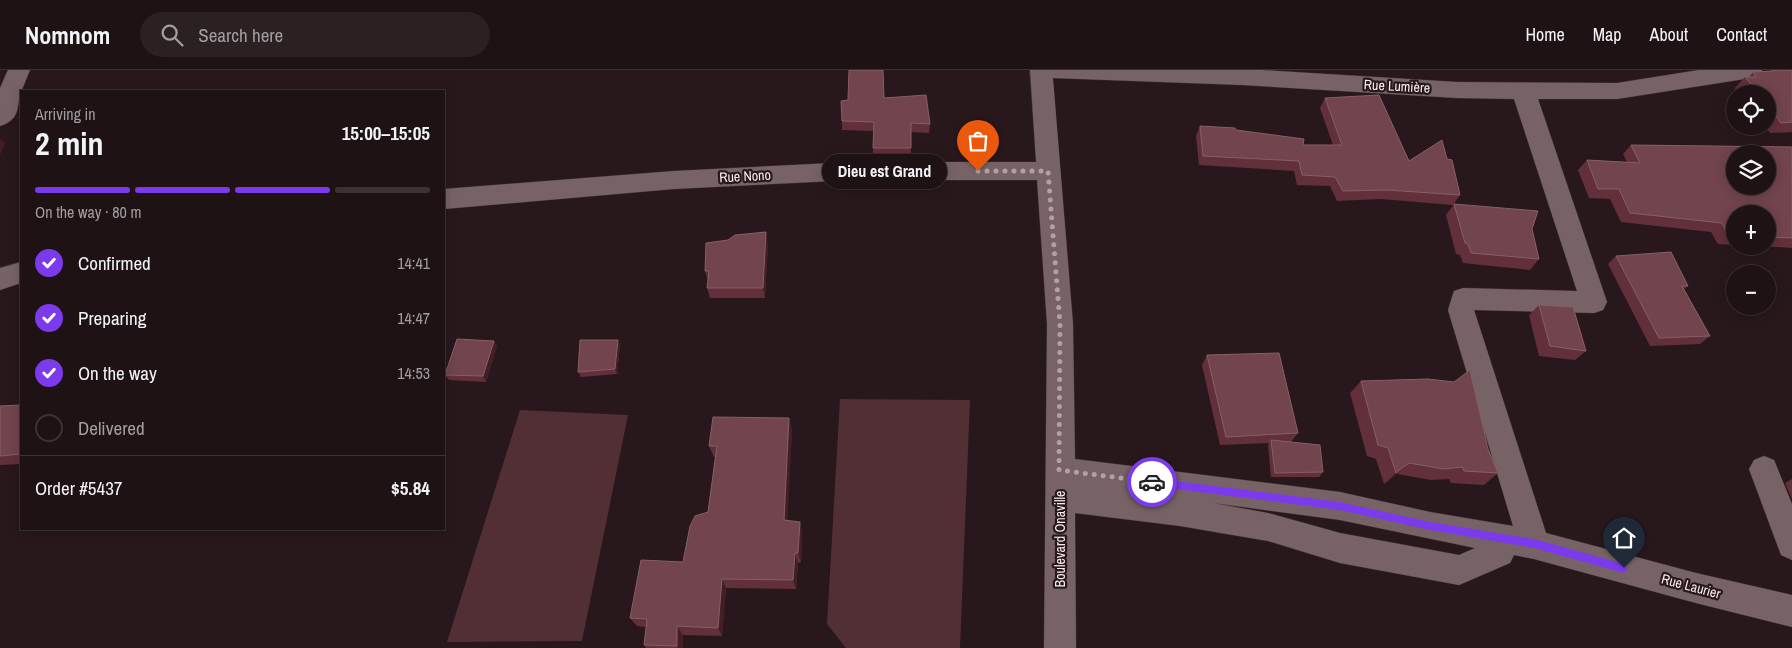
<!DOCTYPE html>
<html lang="en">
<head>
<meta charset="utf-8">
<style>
  body { margin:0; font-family:"Archivo Narrow",sans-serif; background:#2b2022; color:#f1f3f6; height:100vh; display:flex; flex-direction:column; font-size:19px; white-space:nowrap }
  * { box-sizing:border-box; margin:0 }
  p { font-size:16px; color:#a19ea0 }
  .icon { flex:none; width:28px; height:28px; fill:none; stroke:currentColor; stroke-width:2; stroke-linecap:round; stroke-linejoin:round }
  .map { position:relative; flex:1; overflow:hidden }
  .side { position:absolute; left:20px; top:20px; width:425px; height:440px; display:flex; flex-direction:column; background:#1e1214; border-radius:0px; box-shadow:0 2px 12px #0003,0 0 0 1px #3c3234 }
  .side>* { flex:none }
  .controls { position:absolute; left:1726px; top:15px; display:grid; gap:10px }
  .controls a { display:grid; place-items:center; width:50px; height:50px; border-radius:50%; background:#1e1214; box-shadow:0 2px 12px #0003,0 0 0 1px #3c3234; font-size:25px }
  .pin { position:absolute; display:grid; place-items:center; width:42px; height:42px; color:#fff; margin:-51px -21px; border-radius:50% 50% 50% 0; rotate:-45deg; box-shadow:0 0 5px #0007 }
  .pin .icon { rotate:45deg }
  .courier { position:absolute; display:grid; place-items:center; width:50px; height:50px; margin:-25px; border:4px solid #7c3aed; border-radius:50%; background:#fff; color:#222; box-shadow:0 1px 6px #0007 }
  .bubble { position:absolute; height:35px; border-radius:18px; background:#1e1214; box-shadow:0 2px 12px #0003,0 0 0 1px #3c3234; font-size:16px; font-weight:700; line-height:35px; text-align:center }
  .head em { font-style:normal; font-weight:700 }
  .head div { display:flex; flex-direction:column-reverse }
  .head { display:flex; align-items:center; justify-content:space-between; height:85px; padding:0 15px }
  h1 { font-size:32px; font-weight:700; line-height:38px }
  .bar { display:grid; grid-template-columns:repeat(4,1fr); gap:8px 5px; align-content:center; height:60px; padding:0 15px }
  .bar i { height:6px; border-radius:4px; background:#3c3234 }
  .bar .current { background:#7c3aed }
  .bar p { grid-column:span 4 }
  .line { display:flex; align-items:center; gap:12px; padding:0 15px; border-top:1px solid #3c3234 }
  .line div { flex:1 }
  ol { padding:0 15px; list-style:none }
  li { display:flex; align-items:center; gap:15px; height:55px }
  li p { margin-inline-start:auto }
  li .icon { padding:5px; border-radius:50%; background:#7c3aed; color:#fff; stroke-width:4 }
  li:last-child { color:#a19ea0 }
  li i { width:28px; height:28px; border:2px solid #3c3234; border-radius:50% }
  header { display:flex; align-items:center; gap:30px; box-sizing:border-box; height:70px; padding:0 25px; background:#1e1214; border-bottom:1px solid #3c3234 }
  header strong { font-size:24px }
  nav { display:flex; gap:28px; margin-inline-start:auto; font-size:18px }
  .search { width:350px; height:45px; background:#2b2022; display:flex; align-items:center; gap:12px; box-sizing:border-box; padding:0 18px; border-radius:28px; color:#a19ea0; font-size:19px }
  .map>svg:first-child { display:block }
  .green { fill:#522f35 }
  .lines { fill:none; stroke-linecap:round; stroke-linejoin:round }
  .minor-casing { stroke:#3e3234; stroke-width:1 }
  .minor { fill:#776366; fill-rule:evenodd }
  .wall { fill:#62303a }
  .shaded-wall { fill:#441e25 }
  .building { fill:#72444d; stroke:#875f66; fill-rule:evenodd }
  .route { fill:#7c3aed }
  .done { stroke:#afa2a4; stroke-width:5; stroke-dasharray:0 9 }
  .labels { text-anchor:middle; stroke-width:4.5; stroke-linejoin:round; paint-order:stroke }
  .street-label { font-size:14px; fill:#f8eced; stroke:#28181b }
</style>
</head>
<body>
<header>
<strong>Nomnom</strong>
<div class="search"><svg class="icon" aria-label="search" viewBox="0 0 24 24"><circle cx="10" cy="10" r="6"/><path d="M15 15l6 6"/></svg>Search here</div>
<nav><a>Home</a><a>Map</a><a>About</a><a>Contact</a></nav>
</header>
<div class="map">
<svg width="1792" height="578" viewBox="0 0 1792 578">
  <rect width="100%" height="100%" fill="#28181b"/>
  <path class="green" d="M840,329L970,330L960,578H846L827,554Z
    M520,340L628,345L582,571L447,572Z"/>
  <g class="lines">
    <defs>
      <path id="minor" d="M8,0H30C27,7 24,15 21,22C16,38 21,49 0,56V18Z
        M1030,0H1261L1457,12L1617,13L1699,0H1762L1759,6L1751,8L1617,29H1538L1607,232L1603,240L1594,243L1474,240L1546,463L1696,503L1792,525V557L1696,533L1534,489L1514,485L1510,493L1459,515L1340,493L1268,471L1180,456L1075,443L1076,578H1044L1047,254L1037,110H853L674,119L444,139V119L674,101L853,92H1036ZM1053,8L1242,15L1457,28L1514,29L1577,221L1463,218L1454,221L1448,240L1513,456L1430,442L1340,422L1075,389L1073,254ZM1213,433L1340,450L1475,478L1459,485L1340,463L1268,443Z
        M21,192V213L0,220V198Z
        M1764,386L1774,390L1792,434V490L1781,485L1749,399L1754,390Z"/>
    </defs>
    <use href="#minor" class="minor-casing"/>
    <use href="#minor" class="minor"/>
  </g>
  <path class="wall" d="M1771,0H1792V62L1770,63L1765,56H1768V24H1739L1735,18L1745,7H1749L1753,2L1771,1Z
    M884,28L930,54L929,63L911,62V87H873V61L842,60V51Z
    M1325,28L1409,91L1447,89L1460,125L1453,135L1381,129L1337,131L1330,116L1297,115L1294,101L1199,95L1196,66L1200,56L1236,60L1303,75H1333L1320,38Z
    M1631,75L1792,77V178L1761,176H1768V144H1735V175L1718,174L1711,162L1621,152L1610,129L1589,128L1578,100L1587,90L1627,92L1623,84Z
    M1454,134L1532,159L1539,189L1530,200L1463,193L1460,185L1456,184L1446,145Z
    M768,173L765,228H710L707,218L708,211L705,201Z
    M1616,186L1688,216L1684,219L1710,266L1700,274L1650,276L1608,194Z
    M1539,235L1586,281L1575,290L1539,286L1529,245Z
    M618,270L620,275L617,304L581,307L578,302Z
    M494,271L497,276L486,312L449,310L445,305Z
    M1207,285L1298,363L1291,372L1323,402L1319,407H1271L1268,375L1269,373L1220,375L1202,295Z
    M1361,311L1488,379L1498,403L1484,415L1451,413L1449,409L1431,410L1397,404L1384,414L1376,389L1367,386L1350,323Z
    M21,335V394L0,395V336Z
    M789,348L792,360L787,451L800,452L802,462L801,492L798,493L796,519L726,518L722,566L683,565V578H646L644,575L646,557L637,556L630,548L683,492L708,442L715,387H714L709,376Z
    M1792,409V429L1785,413Z"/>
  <path class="shaded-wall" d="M0,69L5,73L0,85Z
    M766,162L768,173L765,228L763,218Z
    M618,270L620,275L617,304L615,299Z
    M494,271L497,276L486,312L483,306Z
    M789,348L792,360L787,461L784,450Z
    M1409,393L1397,404L1384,414L1396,403Z
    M800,452L802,462L801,492L798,483Z
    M795,483L798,493L796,519L793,510Z
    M722,509L726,518L722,566L718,558Z
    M677,556L683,565V578H678L677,576Z"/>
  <path class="building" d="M849,0H883L884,28L926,25L930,54L911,53V78H873L874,52L842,51L841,31L848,30Z
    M1774,0H1792V52L1781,53L1768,35V24H1759L1745,7H1756L1753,2L1773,1Z
    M1379,25L1409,91L1442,70L1447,89L1452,90L1460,125L1387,120L1343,121L1335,107L1302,105L1299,91L1203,86L1200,56L1235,58L1236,60L1304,69L1303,75H1342L1325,28Z
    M1631,75L1792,77V168L1768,167V144H1735V166L1728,165L1722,153L1630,143L1619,119H1598L1587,90L1640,93ZM1735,84H1768V116H1735Z
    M1454,134L1538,141L1532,159L1539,189L1471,183L1468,174L1465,173Z
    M766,162L763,218H707L709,201H705L706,173L728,170L735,165Z
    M1671,182L1688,216H1682L1710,266L1659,268L1616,186Z
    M1539,235L1573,237L1586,281L1550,276Z
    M457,269L494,271L483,306L445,305Z
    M580,270H618L615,299L578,302Z
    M1279,283L1298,363L1226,367L1207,285Z
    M1470,300L1488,379L1498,403L1464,401L1462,397L1444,399L1409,393L1396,403L1388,378L1378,375L1361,311L1428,309L1454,312Z
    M21,335V384L0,386V336Z
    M713,347L789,348L784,450L800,452L798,483H795L793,510L722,509L718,558L677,556V576L644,575L647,549L630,548L641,490L683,492L690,456L695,446L708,442L717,376H709Z
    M1271,370L1320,375L1323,402L1275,403Z"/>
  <path class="route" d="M1152,408L1340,432L1430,452L1534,469L1624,494L1628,498L1624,503L1534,478L1430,460L1340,440L1152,416L1147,412Z"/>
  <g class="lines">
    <path class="done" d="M978,101H1048L1060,254L1059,400L1152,412"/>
  </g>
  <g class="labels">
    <g class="street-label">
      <text transform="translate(1397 16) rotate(3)" y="5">Rue Lumière</text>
      <text transform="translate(745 106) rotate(-3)" y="5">Rue Nono</text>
      <text transform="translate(1060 469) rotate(-90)" y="5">Boulevard Onaville</text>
      <text transform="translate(1691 516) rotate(15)" y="5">Rue Laurier</text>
    </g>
  </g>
</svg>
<div class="controls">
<a><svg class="icon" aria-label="locate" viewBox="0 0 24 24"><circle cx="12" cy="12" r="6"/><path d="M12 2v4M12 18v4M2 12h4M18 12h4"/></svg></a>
<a><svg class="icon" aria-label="layers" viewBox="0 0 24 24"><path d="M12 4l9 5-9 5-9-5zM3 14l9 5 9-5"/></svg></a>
<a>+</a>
<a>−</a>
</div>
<div class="pin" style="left:978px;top:101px;background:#ea580c"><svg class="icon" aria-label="bag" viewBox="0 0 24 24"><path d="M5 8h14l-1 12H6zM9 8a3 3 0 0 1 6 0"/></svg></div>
<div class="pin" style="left:1624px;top:498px;background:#1f2937"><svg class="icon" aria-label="home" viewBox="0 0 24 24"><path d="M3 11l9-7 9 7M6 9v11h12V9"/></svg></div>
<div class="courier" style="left:1152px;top:412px"><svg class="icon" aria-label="car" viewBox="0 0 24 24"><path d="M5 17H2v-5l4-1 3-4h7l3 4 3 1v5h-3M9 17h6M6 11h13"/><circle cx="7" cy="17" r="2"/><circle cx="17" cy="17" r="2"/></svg></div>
<div class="bubble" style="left:822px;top:84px;width:125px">Dieu est Grand</div>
<section class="side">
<div class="head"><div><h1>2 min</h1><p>Arriving in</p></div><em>15:00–15:05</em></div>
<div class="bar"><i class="current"></i><i class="current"></i><i class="current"></i><i></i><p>On the way · 80 m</p></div>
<ol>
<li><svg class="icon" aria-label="check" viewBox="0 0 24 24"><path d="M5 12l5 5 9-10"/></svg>Confirmed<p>14:41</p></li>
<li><svg class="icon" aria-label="check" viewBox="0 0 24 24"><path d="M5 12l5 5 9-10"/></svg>Preparing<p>14:47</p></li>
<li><svg class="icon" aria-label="check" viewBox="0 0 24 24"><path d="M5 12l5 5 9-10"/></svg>On the way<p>14:53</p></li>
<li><i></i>Delivered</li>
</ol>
<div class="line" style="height:65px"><div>Order #5437</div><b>$5.84</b></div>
</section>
</div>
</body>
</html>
